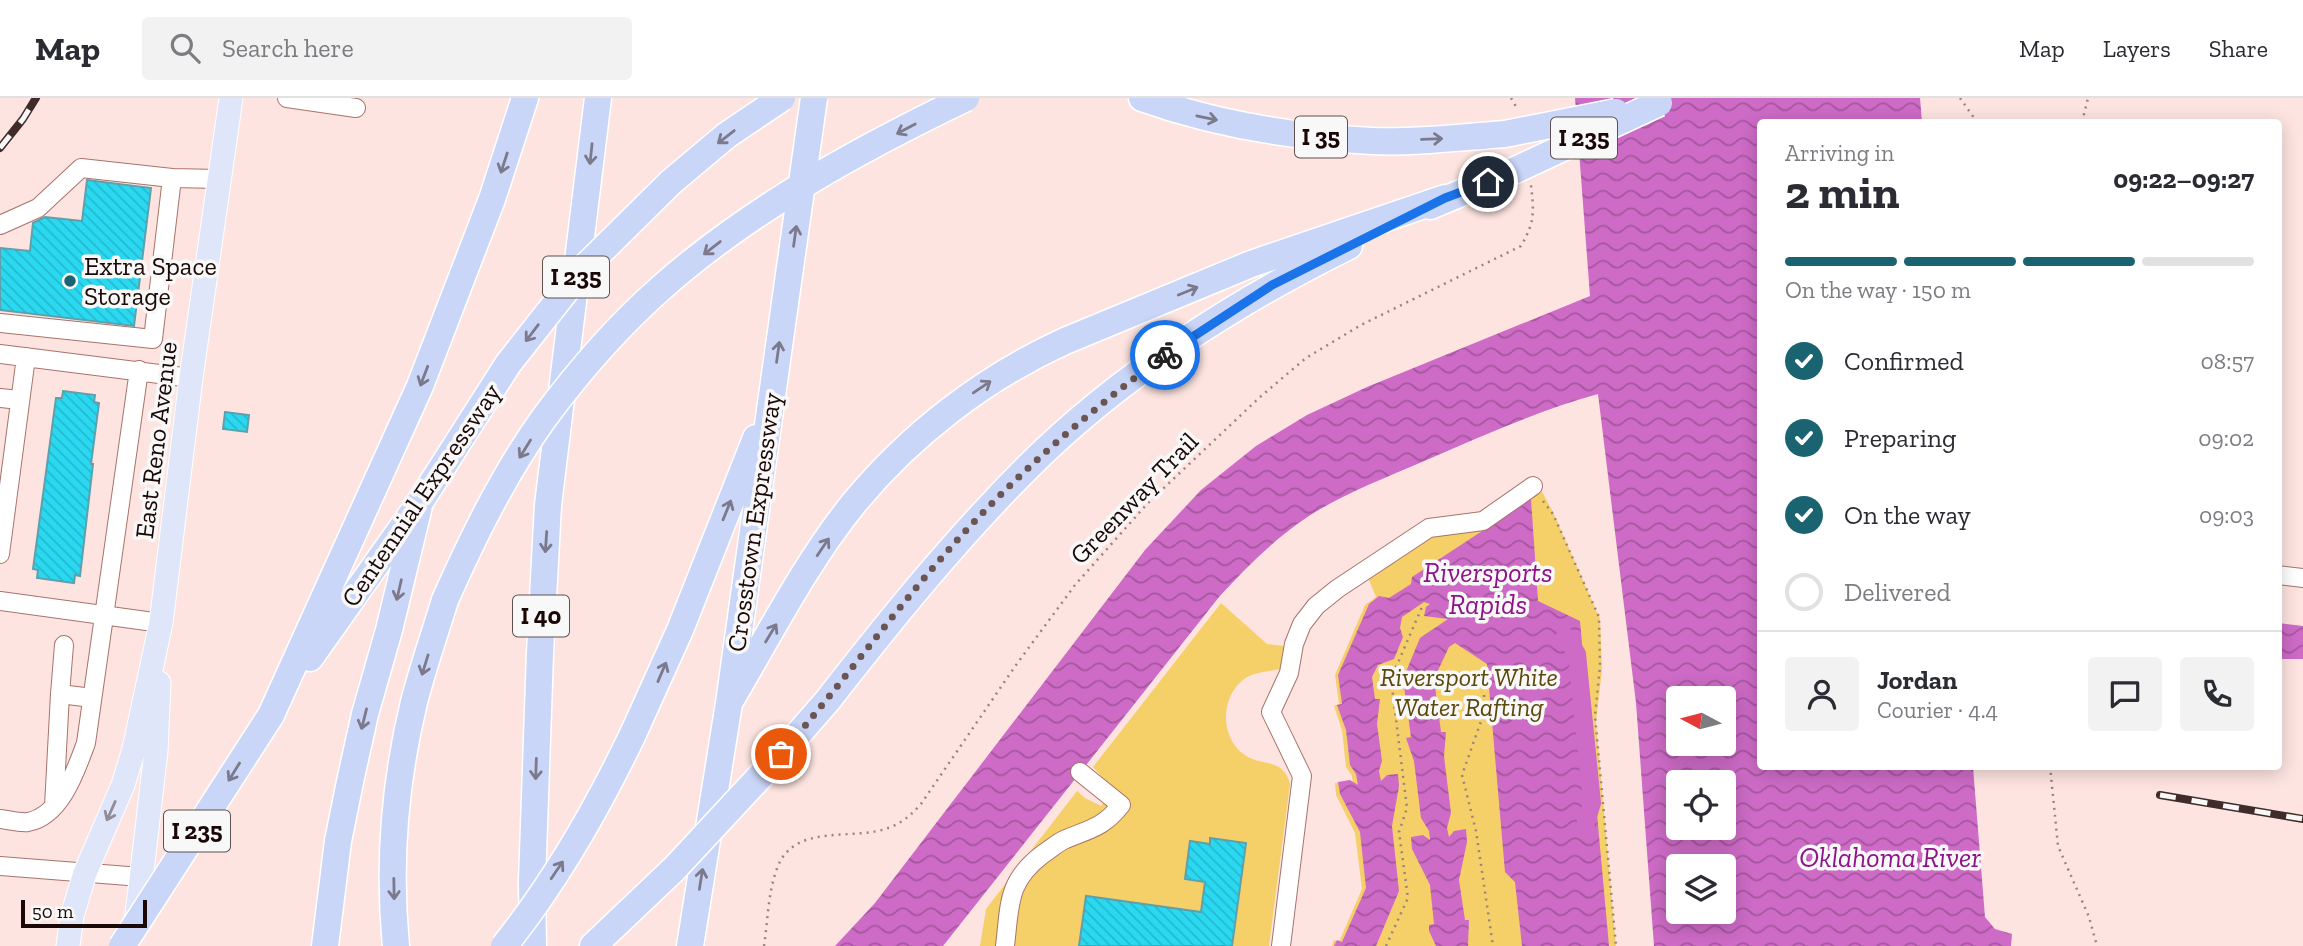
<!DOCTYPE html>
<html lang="en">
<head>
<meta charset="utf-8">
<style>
  body { margin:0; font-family:"Zilla Slab",serif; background:#f2f2f3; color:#2b2b33; height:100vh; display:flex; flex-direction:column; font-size:26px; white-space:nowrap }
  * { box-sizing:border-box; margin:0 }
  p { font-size:23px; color:#7c7c81 }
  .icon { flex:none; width:38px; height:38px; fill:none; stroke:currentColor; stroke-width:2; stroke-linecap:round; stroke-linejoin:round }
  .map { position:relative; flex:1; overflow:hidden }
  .panel { position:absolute; left:1757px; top:21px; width:525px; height:651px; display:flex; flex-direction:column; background:#fff; border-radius:7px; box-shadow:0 4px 18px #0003 }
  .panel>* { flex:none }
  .needle { width:46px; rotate:277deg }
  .tools { position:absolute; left:1666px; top:588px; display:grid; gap:14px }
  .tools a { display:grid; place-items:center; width:70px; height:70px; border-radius:7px; background:#fff; box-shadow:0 4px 18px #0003; font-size:35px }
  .scale { position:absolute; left:21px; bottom:18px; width:126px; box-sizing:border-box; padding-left:7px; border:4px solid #1b0806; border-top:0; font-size:19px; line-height:24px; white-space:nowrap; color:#1b0806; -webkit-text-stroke:5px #f8f8f8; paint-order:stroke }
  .pin { position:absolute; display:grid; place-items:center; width:60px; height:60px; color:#fff; margin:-30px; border:4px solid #fff; border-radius:50%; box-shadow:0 2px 7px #0007 }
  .courier { position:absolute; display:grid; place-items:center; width:70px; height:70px; margin:-35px; border:5px solid #1a73e8; border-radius:50%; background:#fff; color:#222; box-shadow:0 2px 9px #0007 }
  .head em { font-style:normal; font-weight:700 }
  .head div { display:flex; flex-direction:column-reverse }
  .head { display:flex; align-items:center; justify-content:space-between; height:119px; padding:0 28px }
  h1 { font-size:46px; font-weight:700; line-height:52px }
  .bar { display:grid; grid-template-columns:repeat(4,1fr); gap:10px 7px; align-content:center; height:84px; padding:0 28px }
  .bar i { height:9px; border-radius:5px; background:#e1e1e2 }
  .bar .selected { background:#196470 }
  .bar p { grid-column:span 4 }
  .line { display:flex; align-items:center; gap:18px; padding:0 28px; border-top:2px solid #e1e1e2 }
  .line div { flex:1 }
  .round { display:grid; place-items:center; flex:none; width:74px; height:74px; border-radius:7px; background:#f2f2f3 }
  ol { padding:0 28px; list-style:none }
  li { display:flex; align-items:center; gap:21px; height:77px }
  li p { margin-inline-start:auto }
  li .icon { padding:7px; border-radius:50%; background:#196470; color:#fff; stroke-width:4 }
  li:last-child { color:#7c7c81 }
  li i { width:38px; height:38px; border:4px solid #e1e1e2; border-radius:50% }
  header { display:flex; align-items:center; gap:42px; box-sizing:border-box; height:98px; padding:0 35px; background:#fff; border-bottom:2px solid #e1e1e2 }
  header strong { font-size:33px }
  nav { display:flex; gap:38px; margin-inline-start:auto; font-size:24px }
  .search { width:490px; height:63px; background:#f2f2f3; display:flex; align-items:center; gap:18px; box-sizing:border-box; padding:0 24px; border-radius:7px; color:#7c7c81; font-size:26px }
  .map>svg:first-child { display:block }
  .green { fill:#f5cf67 }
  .water { fill:url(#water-waves); fill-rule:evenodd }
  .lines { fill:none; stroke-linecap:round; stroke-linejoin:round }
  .canal { stroke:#cd6bc6; stroke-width:18 }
  .building { fill:url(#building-back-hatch); stroke:#5ea0ab; stroke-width:2 }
  .minor-casing { stroke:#a8736a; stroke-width:20 }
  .major-casing { stroke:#fff; stroke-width:25 }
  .highway-casing { stroke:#fff; stroke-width:29 }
  .path { stroke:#9a8480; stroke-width:2.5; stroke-dasharray:2 5; stroke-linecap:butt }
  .minor { stroke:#fff; stroke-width:18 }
  .major { stroke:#dfe6fa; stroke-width:23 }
  .highway { stroke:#cad6f7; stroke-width:26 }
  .rail-casing { stroke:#3f2b29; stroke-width:8 }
  .rail { stroke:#f8f8f8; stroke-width:5; stroke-dasharray:16; stroke-linecap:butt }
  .highway-bridge-casing { stroke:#fff; stroke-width:29; stroke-linecap:butt }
  .highway-bridge { stroke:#cad6f7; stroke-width:26 }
  .oneway { stroke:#7b798b }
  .oneway2 { stroke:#918d98 }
  .done { stroke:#6a5552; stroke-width:7; stroke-dasharray:0 12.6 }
  .route { stroke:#1a73e8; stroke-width:9 }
  .poi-dot { fill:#196470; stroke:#f8f8f8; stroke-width:2.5 }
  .labels { text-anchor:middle; stroke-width:7; stroke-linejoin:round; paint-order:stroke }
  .shield { fill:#f8f8f8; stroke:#5d504f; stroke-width:2 }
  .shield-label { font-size:24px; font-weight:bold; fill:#1b0806 }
  .poi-label { font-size:26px; fill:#1b0806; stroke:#f8f8f8; text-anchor:start }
  .street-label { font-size:26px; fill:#1b0806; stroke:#f8f8f8 }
  .park-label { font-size:26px; font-style:italic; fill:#5c480a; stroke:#f8f8f8 }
  .water-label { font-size:28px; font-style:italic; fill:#8e128a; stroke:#f8f8f8 }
</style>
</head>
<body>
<header>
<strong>Map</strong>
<div class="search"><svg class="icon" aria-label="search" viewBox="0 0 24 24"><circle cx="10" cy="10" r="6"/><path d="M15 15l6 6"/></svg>Search here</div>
<nav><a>Map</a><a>Layers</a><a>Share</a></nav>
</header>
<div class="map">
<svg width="2303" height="848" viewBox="0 0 2303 848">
  <defs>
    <pattern id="water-waves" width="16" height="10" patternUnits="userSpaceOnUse" patternTransform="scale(1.75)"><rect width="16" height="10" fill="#cd6bc6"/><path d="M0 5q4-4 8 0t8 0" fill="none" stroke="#a6569f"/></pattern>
    <pattern id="building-back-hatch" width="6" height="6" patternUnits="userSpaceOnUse" patternTransform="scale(1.75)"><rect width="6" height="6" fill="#2ad9f1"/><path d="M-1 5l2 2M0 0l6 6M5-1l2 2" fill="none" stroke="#25b9cd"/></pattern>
  </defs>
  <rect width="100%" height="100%" fill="#fde4e0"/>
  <path class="green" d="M1534,379L1553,414L1600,521L1602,572L1596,624L1616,848H1332L1334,842L1339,844L1362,791L1355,735L1336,697L1335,685L1347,683L1353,687L1352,678L1346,669L1342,632L1334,608L1339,606L1335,577L1365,507L1376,499L1362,465L1483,412Z
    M1221,505L1267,546L1284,548L1280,571C1268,574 1253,574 1243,582C1221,599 1220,637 1242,655C1260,670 1283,658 1290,686L1269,848H980L986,811L1077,693L1085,700L1101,708L1113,691L1093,669Z"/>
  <path class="water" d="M1575,0H1920L1922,24H1760V668L1973,669L1985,819L1995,831L2012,836L2011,848H1654L1636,605L1598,296C1537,313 1480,339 1422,364C1383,381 1342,396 1306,420C1273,442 1246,470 1219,499L943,848H835L875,805L1145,452L1201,392L1256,348L1307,317L1367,289L1590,198ZM1678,600H1724V646H1678ZM1678,684H1724V730H1678ZM1678,768H1724V814H1678Z
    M1531,401L1538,503L1580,523L1583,556L1574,557L1586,705H1596L1609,848H1522L1515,784L1505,774L1487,566L1455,545L1449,549L1434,581L1441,634H1446L1444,658L1451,715L1447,730L1449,739L1454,733L1466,731L1467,744L1459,782L1465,822H1469L1468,848H1436L1429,833V827L1434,826L1430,787L1412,751L1411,739L1423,737L1430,742L1429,733L1421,720L1414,663L1406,640L1411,639L1403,581L1420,540L1448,521L1424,518L1426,509L1430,506L1424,504L1402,519L1400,530L1403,539L1394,561L1378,567L1372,579L1375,601H1380L1377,626L1382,663L1379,673L1381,683L1387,677L1398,676L1399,688L1392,728L1399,793L1376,848H1334L1337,842L1342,844L1366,790L1360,734L1340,696L1338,684L1350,682L1358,687L1356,676L1350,667L1346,632L1337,607L1342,606L1338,577L1369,506L1379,498L1389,500L1411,486L1412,479Z
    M2279,525L2303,528V561H2279Z"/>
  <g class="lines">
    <path class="canal" d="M1565,538L1577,556L1592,705L1585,728"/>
  </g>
  <path class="building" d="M87,82L151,90L134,228L0,212V150L30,153L33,125L45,119L82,123Z
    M63,293L95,297L94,304L99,305L91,366H93L80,478L75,477L74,485L37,480L38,472L33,471L56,300H62Z
    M225,314L249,317L247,334L223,331Z
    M1210,740L1246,745L1232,848H1079L1086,798L1201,814L1205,784L1185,781L1190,743L1210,746Z"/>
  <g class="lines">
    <defs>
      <path id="minor" d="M287,0L356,10
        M172,80L219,81
        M0,127L38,110L81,70L172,80L153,241L0,225
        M0,256L191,280
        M0,300L20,302
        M0,456L26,259
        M2278,477L2303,480
        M0,503L161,525
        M60,596L64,547
        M54,708L60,596L92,600
        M0,721C9,722 20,725 28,724C61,718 76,672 86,645L139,272
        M0,768L141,779
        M1005,848C1010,806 1007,783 1043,756C1051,751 1058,744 1066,741C1090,731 1104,729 1121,707L1080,674
        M1281,848L1302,678L1271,614L1289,575L1294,546L1302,526L1316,508L1337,491L1429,430L1483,423L1533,388"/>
      <path id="major" d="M136,825L156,653L159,585
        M68,848L72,818L85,775L123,687L134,651L161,525L191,280L231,0"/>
      <path id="highway" d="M1142,0C1215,26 1294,39 1372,43C1416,45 1461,39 1505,36
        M1430,108L1509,75
        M310,560L411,417
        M828,602C891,521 955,442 1028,369C1118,279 1235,204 1349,148
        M729,605C768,539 806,464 854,405C911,336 984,280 1065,243L1251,166L1445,100
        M271,617L420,288L492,101L525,0
        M633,636L680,532L756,340
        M325,848L338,743L351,679L365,616L389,532L420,404
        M396,848C388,767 395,683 414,604C423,569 435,535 445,502
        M533,848L532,784L540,555L548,407L598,0
        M593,848L674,771
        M690,848L729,605L785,205"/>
    </defs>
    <use href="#minor" class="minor-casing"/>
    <use href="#major" class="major-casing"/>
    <use href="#highway" class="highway-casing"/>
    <path class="path" d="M1511,0L1518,12
      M1960,0L1977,24
      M2082,24L2088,0
      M1543,403L1553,416L1599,519L1600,568L1595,618L1616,848
      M1484,597L1485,612L1462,677L1476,733L1493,848
      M2050,668L2058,748L2089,819L2097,848
      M764,848C768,822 768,792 778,768C796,724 855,744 891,729C903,724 912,716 921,706L1016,567L1075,487L1147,406L1260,299L1306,260L1361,227L1521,148C1535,124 1534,114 1531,87
      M1386,848L1408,800L1399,734L1407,710L1391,581L1422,509"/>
    <use href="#minor" class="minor"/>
    <use href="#major" class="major"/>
    <use href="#highway" class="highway"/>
    <defs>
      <path id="rail" d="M0,50L23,21L36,0
        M2160,697L2303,721"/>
    </defs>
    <use href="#rail" class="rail-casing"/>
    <use href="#rail" class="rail"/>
    <defs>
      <path id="highway-bridge" d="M1505,36L1616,14
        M1509,75L1659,5
        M785,205L814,0
        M420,404L508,266L582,172L671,84L727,37L782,0
        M445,502C473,439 504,376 544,320C578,274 618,228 661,190C750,111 860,51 966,0
        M674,771L781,656L828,602
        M122,848L271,617
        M504,848C556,783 597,711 633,636"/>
    </defs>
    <use href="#highway-bridge" class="highway-bridge-casing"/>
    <use href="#highway-bridge" class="highway-bridge"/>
  </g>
  <defs><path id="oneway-shaft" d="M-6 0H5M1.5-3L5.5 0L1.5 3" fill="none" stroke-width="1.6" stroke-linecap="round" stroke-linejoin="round" transform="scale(1.75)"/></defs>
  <g class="oneway">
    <use href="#oneway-shaft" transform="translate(1207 20) rotate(12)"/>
    <use href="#oneway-shaft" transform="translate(906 31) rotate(152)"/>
    <use href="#oneway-shaft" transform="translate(726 39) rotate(142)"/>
    <use href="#oneway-shaft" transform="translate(1432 41) rotate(-2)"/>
    <use href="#oneway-shaft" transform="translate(591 56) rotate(96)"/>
    <use href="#oneway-shaft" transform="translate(504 65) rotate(108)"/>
    <use href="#oneway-shaft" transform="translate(795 138) rotate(-82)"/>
    <use href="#oneway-shaft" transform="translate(712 150) rotate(142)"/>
    <use href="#oneway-shaft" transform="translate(1188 193) rotate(-22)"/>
    <use href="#oneway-shaft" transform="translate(532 235) rotate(127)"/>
    <use href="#oneway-shaft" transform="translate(778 254) rotate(-82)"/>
    <use href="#oneway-shaft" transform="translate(424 278) rotate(111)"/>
    <use href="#oneway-shaft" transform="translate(982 289) rotate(-34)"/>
    <use href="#oneway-shaft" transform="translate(525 351) rotate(122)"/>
    <use href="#oneway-shaft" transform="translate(727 412) rotate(-68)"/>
    <use href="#oneway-shaft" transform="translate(546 444) rotate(94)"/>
    <use href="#oneway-shaft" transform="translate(823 449) rotate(-56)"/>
    <use href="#oneway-shaft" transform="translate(399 492) rotate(103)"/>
    <use href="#oneway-shaft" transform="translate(771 535) rotate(-59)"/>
    <use href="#oneway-shaft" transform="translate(425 567) rotate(107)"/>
    <use href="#oneway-shaft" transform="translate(662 574) rotate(-67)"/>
    <use href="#oneway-shaft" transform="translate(364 621) rotate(104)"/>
    <use href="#oneway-shaft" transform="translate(536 671) rotate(92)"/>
    <use href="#oneway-shaft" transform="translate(234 674) rotate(122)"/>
    <use href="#oneway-shaft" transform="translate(557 772) rotate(-56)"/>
    <use href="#oneway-shaft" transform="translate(701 781) rotate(-81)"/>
    <use href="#oneway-shaft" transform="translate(394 791) rotate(89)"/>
  </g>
  <use class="oneway2" href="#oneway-shaft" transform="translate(111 713) rotate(114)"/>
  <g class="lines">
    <path class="done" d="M781,656C843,585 898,507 961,438C1023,370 1092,311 1165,257"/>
    <path class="route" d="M1165,257L1272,187L1445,100L1488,84"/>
  </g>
  <circle class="poi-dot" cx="70" cy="183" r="7"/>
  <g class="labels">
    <g class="shield">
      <rect x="1295" y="18.5" width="52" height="41" rx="5"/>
      <rect x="1551" y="19.5" width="66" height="41" rx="5"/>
      <rect x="543" y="158.5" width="66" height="41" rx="5"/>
      <rect x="513" y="497.5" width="56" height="41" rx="5"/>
      <rect x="164" y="712.5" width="66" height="41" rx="5"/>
    </g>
    <g class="shield-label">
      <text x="1321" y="47">I 35</text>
      <text x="1584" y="48">I 235</text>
      <text x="576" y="187">I 235</text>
      <text x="541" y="526">I 40</text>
      <text x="197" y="741">I 235</text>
    </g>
    <g class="poi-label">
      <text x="84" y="177">Extra Space<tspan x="84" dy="30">Storage</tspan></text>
    </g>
    <g class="street-label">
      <text transform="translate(156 342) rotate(-83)" y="9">East Reno Avenue</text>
      <text transform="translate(421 397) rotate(-56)" y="9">Centennial Expressway</text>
      <text transform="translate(1134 400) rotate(-46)" y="9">Greenway Trail</text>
      <text transform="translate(754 424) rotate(-82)" y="9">Crosstown Expressway</text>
    </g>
    <g class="park-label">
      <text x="1469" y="588">Riversport White<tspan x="1469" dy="30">Water Rafting</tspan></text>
    </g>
    <g class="water-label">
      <text x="1488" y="484">Riversports<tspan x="1488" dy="32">Rapids</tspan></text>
      <text x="1890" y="769">Oklahoma River</text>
    </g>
  </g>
</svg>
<div class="tools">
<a><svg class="needle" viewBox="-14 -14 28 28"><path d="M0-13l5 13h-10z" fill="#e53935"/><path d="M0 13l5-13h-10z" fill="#7c7c81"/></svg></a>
<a><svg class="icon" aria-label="locate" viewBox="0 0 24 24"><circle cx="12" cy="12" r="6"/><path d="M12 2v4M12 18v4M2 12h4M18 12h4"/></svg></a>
<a><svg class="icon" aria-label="layers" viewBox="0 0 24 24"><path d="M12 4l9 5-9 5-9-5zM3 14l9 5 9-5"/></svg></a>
</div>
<div class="scale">50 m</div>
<div class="pin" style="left:781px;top:656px;background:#ea580c"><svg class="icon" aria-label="bag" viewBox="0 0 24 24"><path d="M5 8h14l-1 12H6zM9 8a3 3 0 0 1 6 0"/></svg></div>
<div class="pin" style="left:1488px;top:84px;background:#1f2937"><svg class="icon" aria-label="home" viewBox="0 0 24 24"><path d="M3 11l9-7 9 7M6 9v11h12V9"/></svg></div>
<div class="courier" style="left:1165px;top:257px"><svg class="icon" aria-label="bike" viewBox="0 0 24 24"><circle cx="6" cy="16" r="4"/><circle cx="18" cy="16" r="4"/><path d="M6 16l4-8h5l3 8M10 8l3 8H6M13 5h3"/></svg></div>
<section class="panel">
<div class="head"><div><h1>2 min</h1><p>Arriving in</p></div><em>09:22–09:27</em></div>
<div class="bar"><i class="selected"></i><i class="selected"></i><i class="selected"></i><i></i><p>On the way · 150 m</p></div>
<ol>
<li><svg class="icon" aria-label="check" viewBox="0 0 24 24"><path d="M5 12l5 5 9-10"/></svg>Confirmed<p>08:57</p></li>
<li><svg class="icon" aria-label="check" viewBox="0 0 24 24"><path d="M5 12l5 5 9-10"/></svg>Preparing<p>09:02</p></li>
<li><svg class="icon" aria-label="check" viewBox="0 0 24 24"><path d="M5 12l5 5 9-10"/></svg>On the way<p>09:03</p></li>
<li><i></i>Delivered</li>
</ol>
<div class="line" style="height:126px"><a class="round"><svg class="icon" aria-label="person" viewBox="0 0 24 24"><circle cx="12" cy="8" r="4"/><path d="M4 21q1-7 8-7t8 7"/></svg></a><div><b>Jordan</b><p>Courier · 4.4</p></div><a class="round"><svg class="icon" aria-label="chat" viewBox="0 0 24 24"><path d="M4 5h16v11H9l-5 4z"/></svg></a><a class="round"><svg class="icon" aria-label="phone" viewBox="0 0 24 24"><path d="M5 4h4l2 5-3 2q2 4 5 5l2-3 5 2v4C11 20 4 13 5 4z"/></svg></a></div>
</section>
</div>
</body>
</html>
